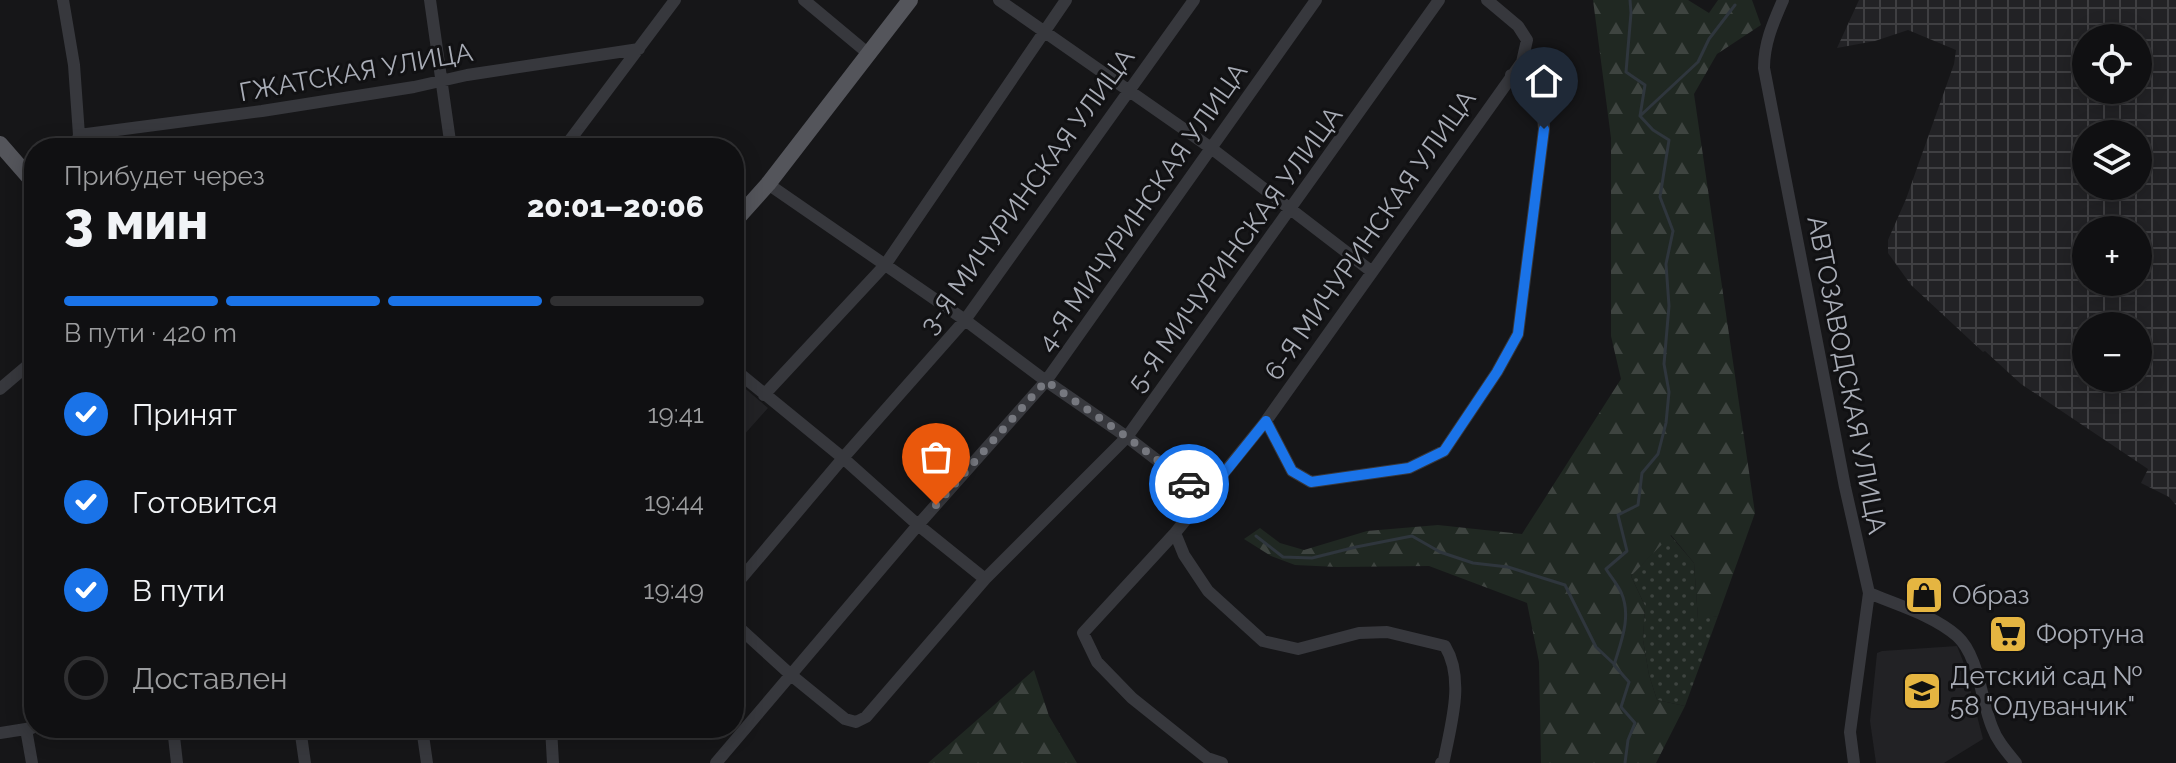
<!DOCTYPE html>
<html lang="ru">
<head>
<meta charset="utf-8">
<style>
  body { margin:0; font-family:Raleway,sans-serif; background:#19191b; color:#f1f3f6; height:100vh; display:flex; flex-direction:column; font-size:30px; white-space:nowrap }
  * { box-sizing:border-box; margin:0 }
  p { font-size:26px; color:#9c9d9f }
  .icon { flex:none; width:44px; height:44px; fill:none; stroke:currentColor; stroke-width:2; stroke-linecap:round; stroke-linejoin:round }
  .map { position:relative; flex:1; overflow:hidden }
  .sheet { position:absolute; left:24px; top:138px; width:720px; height:600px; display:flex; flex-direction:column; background:#101012; border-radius:32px; box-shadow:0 4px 20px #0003,0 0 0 2px #303032 }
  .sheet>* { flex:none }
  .buttons { position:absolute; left:2072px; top:24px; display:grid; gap:16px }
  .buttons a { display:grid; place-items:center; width:80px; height:80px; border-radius:50%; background:#101012; box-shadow:0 4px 20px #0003,0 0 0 2px #303032; font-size:40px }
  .pin { position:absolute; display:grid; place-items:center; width:68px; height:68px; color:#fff; margin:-82px -34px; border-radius:50% 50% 50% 0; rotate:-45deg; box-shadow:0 0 8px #0007 }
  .pin .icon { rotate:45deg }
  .courier { position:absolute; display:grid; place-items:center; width:80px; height:80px; margin:-40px; border:6px solid #1a73e8; border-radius:50%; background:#fff; color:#222; box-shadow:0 2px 10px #0007 }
  .headline em { font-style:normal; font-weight:800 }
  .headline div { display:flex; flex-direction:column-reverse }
  .headline { display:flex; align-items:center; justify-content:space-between; height:136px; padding:0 40px }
  h1 { font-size:52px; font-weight:800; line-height:60px }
  .bar { display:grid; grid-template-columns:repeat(4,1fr); gap:12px 8px; align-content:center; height:96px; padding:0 40px }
  .bar i { height:10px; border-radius:6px; background:#303032 }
  .bar .selected { background:#1a73e8 }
  .bar p { grid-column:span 4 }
  ol { padding:0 40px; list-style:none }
  li { display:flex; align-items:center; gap:24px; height:88px }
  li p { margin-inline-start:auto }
  li .icon { padding:8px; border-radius:50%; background:#1a73e8; color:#fff; stroke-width:4 }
  li:last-child { color:#9c9d9f }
  li i { width:44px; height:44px; border:4px solid #303032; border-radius:50% }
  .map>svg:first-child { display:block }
  .built { fill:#222225 }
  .industrial { fill:url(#industrial-grid); fill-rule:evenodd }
  .grass { fill:url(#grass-dots) }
  .forest { fill:url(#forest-firs) }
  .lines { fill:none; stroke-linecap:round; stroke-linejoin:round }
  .stream { stroke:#2f363d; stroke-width:3 }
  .minor { stroke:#37383d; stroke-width:12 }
  .major { stroke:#54555b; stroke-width:16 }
  .done { stroke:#76787f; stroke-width:8; stroke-dasharray:0 14.4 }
  .route { stroke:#1a73e8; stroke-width:10 }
  .labels { text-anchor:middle; stroke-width:6; stroke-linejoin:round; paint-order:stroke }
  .street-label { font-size:26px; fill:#a9adb7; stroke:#111113 }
  .poi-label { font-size:26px; fill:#a9adb7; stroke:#111113; text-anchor:start }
</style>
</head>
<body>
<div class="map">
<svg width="2176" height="763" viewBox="0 0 2176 763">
  <defs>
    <pattern id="industrial-grid" width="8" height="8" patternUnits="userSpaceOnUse" patternTransform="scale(2)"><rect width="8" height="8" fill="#222225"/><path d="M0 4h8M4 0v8" fill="none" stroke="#3f3f42"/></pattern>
    <pattern id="grass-dots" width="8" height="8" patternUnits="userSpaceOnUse" patternTransform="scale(2)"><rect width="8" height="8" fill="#202822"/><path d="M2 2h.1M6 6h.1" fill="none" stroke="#3e4440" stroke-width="1.8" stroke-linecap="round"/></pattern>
    <pattern id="forest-firs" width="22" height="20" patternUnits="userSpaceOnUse" patternTransform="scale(2)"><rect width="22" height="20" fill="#202822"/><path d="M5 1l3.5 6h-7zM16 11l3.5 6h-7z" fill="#3e4440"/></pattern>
  </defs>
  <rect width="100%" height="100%" fill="#161618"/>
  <path class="built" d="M734,379L768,408L734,446Z
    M1957,646L1963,661L1983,739L1944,763H1876L1870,721L1877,653L1882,651Z"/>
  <path class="industrial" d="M1859,0H2176V505L2169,497L2141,483L2148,469L2021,384L1985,351L1983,352L1911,285L1888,253V240L1906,199L1954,64L1956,50L1908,30L1875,41L1837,48ZM2086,38H2138V90H2086ZM2086,134H2138V186H2086ZM2086,230H2138V282H2086ZM2086,326H2138V378H2086Z"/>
  <path class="grass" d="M1670,535L1694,563L1698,619L1718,616L1685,706L1657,700L1649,675L1643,640L1645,606L1631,576Z"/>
  <path class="forest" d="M1593,0H1688L1709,13L1718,0H1752L1761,25L1717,54L1694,94L1755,513L1718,616L1698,620L1694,563L1671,535L1631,576L1645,606L1643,640L1649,675L1657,700L1685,706L1656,763H1541L1539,662L1527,603L1429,566L1337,567L1295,565L1271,556L1244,539L1260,528L1280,543L1304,550L1367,531L1438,525L1522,534L1621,379L1611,336V138Z
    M1034,670L1049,716L1077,763H928Z"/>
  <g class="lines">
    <path class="stream" d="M1640,116L1698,62L1709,39L1735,5
      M1256,536L1283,557L1312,558L1356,547L1412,536L1440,552L1473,563L1508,567L1565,585L1596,647L1613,663
      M1625,763L1628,740L1635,723L1621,707L1629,682L1614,665C1621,642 1632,616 1621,592C1617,584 1611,577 1606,569L1627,551L1618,515L1638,505L1642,473L1658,454L1666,423L1669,392L1664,364L1669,306L1666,264L1673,231L1660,197L1669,140L1653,130L1640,116L1645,85L1626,72L1631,13L1630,0"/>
    <path class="minor" d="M63,0L74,65L79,135L75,148
      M430,0L451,148
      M804,0L870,55
      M999,0L1211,148L1371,271
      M1783,0C1773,23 1764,43 1764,68L1845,487L1869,593L1850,732L1854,763
      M79,135L262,111L414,87L467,75L639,49
      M564,148L675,0
      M768,184L965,320L1046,381L1127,437L1205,497
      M734,369L843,458L918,525L985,579
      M0,389L34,360
      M764,395L885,265L1066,0
      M1266,421L1292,471L1311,482L1409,468L1444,451L1497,372L1518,334L1544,129L1542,99L1511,75
      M1175,533L1184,555L1208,591L1263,641L1298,649L1359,633L1387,632L1445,646C1465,679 1451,724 1444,760L1441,763
      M734,587L843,458L965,320L1194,0
      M1869,593C1897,605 1933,615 1957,636C1979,656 1981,700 1992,727C1997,741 2007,752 2016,763
      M734,623L791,675L845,719L856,722L866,717L985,579L1127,437L1439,0
      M173,728L177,763
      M300,728L305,763
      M422,728L427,763
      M551,728L553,763
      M26,729L32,763
      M0,733L32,728
      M716,763L918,525L1046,381L1316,0
      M1222,763L1207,758L1132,698L1097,662L1083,633L1175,533L1266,421L1522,62L1527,40L1518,26L1487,0"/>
    <path class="major" d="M0,144L34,183
      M734,222L768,184L910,0"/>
  </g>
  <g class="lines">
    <path class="done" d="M936,505L1046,381L1127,437L1189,484"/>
    <path class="route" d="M1189,484L1205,497L1266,421L1292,471L1311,482L1409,468L1444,451L1497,372L1518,334L1544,129"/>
  </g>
  <defs>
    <symbol id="shop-square" viewBox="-11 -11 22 22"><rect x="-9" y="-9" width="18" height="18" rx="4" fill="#e5b541" stroke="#111113"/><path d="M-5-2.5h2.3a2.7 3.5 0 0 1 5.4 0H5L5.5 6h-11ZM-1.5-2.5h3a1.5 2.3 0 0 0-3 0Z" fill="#111"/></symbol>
    <symbol id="supermarket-square" viewBox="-11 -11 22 22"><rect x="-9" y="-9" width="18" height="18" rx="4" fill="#e5b541" stroke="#111113"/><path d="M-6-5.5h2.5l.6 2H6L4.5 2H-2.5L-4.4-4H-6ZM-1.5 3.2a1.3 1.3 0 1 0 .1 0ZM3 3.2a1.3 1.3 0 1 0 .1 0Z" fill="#111"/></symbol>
    <symbol id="school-square" viewBox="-11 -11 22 22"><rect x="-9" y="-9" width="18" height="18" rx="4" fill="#e5b541" stroke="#111113"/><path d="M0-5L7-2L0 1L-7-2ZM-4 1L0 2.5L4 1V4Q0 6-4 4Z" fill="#111"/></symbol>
  </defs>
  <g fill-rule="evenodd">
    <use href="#shop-square" x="1902" y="573" width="44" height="44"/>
    <use href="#supermarket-square" x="1986" y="612" width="44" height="44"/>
    <use href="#school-square" x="1900" y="669" width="44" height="44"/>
  </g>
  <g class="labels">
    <g class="street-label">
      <text transform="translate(356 72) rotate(-10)" y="9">ГЖАТСКАЯ УЛИЦА</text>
      <text transform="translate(1027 191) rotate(-54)" y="9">3-Я МИЧУРИНСКАЯ УЛИЦА</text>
      <text transform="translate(1142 207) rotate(-55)" y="9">4-Я МИЧУРИНСКАЯ УЛИЦА</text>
      <text transform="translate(1370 235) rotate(-55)" y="9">6-Я МИЧУРИНСКАЯ УЛИЦА</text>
      <text transform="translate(1235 249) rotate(-54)" y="9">5-Я МИЧУРИНСКАЯ УЛИЦА</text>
      <text transform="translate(1847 375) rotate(79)" y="9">АВТОЗАВОДСКАЯ УЛИЦА</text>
    </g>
    <g class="poi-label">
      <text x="1952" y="604">Образ</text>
      <text x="2036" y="643">Фортуна</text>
      <text x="1950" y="685">Детский сад №<tspan x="1950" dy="30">58 "Одуванчик"</tspan></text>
    </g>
  </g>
</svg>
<div class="buttons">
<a><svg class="icon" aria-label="locate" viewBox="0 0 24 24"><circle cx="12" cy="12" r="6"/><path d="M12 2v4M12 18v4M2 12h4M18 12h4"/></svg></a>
<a><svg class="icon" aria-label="layers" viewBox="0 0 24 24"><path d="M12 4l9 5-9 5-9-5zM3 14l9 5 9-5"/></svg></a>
<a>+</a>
<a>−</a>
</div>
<div class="pin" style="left:936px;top:505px;background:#ea580c"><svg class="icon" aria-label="bag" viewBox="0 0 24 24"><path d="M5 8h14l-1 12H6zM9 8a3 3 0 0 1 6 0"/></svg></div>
<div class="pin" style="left:1544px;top:129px;background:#1f2937"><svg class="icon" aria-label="home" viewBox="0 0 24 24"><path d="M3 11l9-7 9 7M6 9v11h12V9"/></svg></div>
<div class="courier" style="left:1189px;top:484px"><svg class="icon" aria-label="car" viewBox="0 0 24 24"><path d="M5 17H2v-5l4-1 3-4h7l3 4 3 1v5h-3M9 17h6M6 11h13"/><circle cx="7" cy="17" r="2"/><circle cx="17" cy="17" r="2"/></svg></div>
<section class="sheet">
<div class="headline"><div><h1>3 мин</h1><p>Прибудет через</p></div><em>20:01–20:06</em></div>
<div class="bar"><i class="selected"></i><i class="selected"></i><i class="selected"></i><i></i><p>В пути · 420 m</p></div>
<ol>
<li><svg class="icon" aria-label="check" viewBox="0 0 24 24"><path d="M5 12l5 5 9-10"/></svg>Принят<p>19:41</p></li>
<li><svg class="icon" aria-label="check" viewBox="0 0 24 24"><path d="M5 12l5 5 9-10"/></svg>Готовится<p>19:44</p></li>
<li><svg class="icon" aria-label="check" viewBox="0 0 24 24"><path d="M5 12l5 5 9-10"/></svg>В пути<p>19:49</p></li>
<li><i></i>Доставлен</li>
</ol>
</section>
</div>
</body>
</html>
